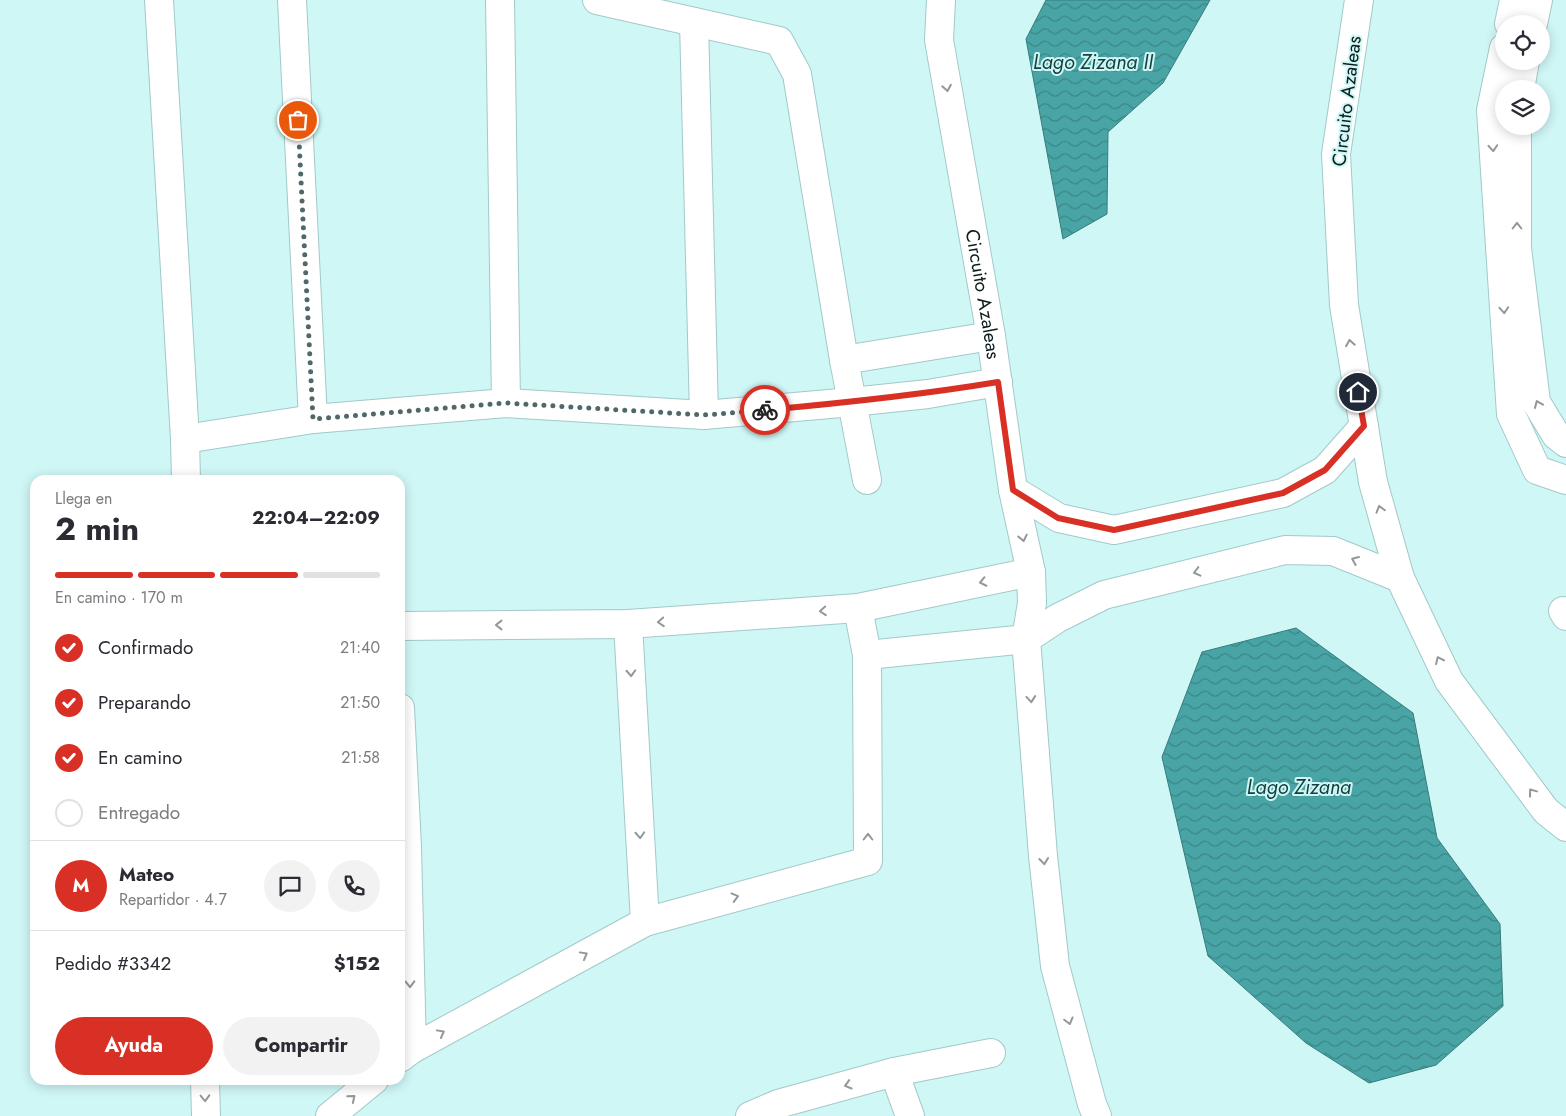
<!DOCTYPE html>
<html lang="es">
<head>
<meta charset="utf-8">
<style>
  body { margin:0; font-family:Jost,sans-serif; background:#f2f2f3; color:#2b2b33; height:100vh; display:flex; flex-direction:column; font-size:19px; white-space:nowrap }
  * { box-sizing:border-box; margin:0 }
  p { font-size:16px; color:#7c7c81 }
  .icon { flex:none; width:28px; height:28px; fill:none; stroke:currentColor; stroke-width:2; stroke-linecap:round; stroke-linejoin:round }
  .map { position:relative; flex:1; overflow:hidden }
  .details { position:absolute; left:30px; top:475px; width:375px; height:610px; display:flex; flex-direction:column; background:#fff; border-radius:15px; box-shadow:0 2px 12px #0003 }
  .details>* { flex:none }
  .buttons { position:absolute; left:1495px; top:15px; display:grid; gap:10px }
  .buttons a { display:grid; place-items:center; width:55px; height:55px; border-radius:50%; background:#fff; box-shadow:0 2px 12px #0003; font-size:25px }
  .pin { position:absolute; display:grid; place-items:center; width:42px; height:42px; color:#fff; margin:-21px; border:2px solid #fff; border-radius:50%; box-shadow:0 1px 5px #0007 }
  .courier { position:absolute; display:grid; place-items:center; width:50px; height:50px; margin:-25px; border:4px solid #d93025; border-radius:50%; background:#fff; color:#222; box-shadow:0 1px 6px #0007 }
  .overview em { font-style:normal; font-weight:700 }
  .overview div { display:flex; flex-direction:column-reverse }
  .overview { display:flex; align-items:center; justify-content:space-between; height:85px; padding:0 25px }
  h1 { font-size:32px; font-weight:700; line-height:38px }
  .bar { display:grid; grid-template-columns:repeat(4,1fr); gap:8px 5px; align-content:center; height:60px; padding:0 25px }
  .bar i { height:6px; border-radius:4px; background:#e1e1e2 }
  .bar .selected { background:#d93025 }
  .bar p { grid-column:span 4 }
  .line { display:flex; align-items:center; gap:12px; padding:0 25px; border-top:1px solid #e1e1e2 }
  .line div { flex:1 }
  .round { display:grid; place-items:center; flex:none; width:52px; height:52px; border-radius:26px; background:#f2f2f3 }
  ol { padding:0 25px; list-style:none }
  li { display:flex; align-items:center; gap:15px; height:55px }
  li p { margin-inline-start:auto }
  li .icon { padding:5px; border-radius:50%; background:#d93025; color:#fff; stroke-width:4 }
  li:last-child { color:#7c7c81 }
  li i { width:28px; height:28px; border:2px solid #e1e1e2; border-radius:50% }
  .action { display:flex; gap:10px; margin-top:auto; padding:10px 25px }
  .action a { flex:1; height:58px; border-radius:30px; background:#d93025; color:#fff; font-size:20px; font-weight:700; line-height:58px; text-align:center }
  .action a+a { background:#f2f2f3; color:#2b2b33 }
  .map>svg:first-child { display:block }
  .water { fill:url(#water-waves); stroke:#377c7c }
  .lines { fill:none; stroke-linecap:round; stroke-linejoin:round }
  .street-casing { stroke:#a2c9c8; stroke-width:30 }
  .street { stroke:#fff; stroke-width:28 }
  .oneway { stroke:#929898 }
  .done { stroke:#506868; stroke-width:5; stroke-dasharray:0 9 }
  .route { stroke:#d93025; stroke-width:6 }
  .labels { text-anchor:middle; stroke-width:4; stroke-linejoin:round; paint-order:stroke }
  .street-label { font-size:19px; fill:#0c1b1b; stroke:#cff7f6 }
  .water-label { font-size:20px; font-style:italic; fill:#154040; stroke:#cff7f6 }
</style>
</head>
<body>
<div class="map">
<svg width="1566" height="1116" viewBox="0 0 1566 1116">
  <defs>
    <pattern id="water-waves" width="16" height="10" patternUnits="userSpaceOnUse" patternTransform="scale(1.25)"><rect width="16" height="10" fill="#49a5a5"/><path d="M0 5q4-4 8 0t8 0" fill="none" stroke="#3b8686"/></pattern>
  </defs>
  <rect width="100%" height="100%" fill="#cff7f6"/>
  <path class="water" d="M1046,0H1210L1163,83L1108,132L1107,214L1063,239L1026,39Z
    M1296,628L1413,713L1437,838L1500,924L1503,1006L1436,1065L1369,1083L1306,1043L1208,956L1162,757L1202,652Z"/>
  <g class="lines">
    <defs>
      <g id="street">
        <path d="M159,0L185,439L186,480"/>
        <path d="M292,0L313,419"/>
        <path d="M500,0L506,403"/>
        <path d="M597,0L779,41L797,74L844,360L867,480"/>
        <path id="s1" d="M941,0L939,40L991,336L1013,490L1031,572L1032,603L1026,639L1043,856L1055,966L1092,1104L1097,1116"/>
        <path d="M1359,0L1336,154L1344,305L1373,482L1400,578L1449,681L1546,811L1566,827"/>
        <path d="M694,22L704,415"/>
        <path d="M1509,24L1514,0"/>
        <path d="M1533,24L1538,0"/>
        <path d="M1504,48L1491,110L1511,414L1537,470L1566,480"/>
        <path d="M1520,89L1525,61"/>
        <path d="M1517,126V248L1536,402L1556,435L1566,443"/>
        <path d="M844,360L991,336"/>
        <path d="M185,439L313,419L506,403L704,415L852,402L928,394L998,382"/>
        <path d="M1013,490L1059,518L1114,530L1283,493L1325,470L1364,426"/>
        <path d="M858,608L867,655"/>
        <path d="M1563,611L1566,616"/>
        <path d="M628,624L645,922"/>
        <path d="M400,626L628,624L858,608L1031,572"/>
        <path d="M400,708L407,847L412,1049"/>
        <path d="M400,1058L412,1049L645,922L868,861L867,655L1026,639L1058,618L1104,595L1285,550L1333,551L1400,578"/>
        <path d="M894,1072L910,1116"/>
        <path d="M205,1080L206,1116"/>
        <path d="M330,1116L374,1080"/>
        <path d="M750,1116L778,1104L894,1072L991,1053"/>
      </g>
    </defs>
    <use href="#street" class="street-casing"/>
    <use href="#street" class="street"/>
  </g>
  <defs><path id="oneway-chevron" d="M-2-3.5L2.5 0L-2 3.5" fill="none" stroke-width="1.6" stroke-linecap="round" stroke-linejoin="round" transform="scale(1.25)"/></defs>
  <g class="oneway">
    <use href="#oneway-chevron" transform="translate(947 88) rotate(80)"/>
    <use href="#oneway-chevron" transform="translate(1493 148) rotate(86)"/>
    <use href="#oneway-chevron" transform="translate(1517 226) rotate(-90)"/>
    <use href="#oneway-chevron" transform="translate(1504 310) rotate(86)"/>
    <use href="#oneway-chevron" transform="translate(1350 343) rotate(-99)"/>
    <use href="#oneway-chevron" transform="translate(1538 404) rotate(-113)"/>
    <use href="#oneway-chevron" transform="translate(1380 509) rotate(-106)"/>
    <use href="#oneway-chevron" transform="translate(1023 538) rotate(78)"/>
    <use href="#oneway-chevron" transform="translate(1355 560) rotate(-157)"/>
    <use href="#oneway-chevron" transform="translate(1197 572) rotate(166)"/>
    <use href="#oneway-chevron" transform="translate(983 582) rotate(168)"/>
    <use href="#oneway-chevron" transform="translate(823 611) rotate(176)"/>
    <use href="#oneway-chevron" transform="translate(661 622) rotate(176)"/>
    <use href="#oneway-chevron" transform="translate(499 625) rotate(180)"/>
    <use href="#oneway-chevron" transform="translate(1439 660) rotate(-115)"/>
    <use href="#oneway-chevron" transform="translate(631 673) rotate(87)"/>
    <use href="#oneway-chevron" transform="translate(1031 699) rotate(85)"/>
    <use href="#oneway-chevron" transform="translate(1532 792) rotate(-127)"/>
    <use href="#oneway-chevron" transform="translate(640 835) rotate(87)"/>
    <use href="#oneway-chevron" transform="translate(868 837) rotate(-90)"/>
    <use href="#oneway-chevron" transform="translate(1044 861) rotate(84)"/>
    <use href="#oneway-chevron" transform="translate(735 897) rotate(-15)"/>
    <use href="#oneway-chevron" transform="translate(584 955) rotate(-29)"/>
    <use href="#oneway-chevron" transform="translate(410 984) rotate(89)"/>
    <use href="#oneway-chevron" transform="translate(1069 1021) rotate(75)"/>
    <use href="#oneway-chevron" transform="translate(441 1033) rotate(-29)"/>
    <use href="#oneway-chevron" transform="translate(848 1085) rotate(164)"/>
    <use href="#oneway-chevron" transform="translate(205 1098) rotate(88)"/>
    <use href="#oneway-chevron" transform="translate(352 1098) rotate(-40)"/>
  </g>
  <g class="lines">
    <path class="done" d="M298,120L313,419L506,403L704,415L765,410"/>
    <path class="route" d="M765,410C843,403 920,395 998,382L1013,490L1058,518L1114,530L1283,493L1325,470L1364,426L1358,392"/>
  </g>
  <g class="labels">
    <g class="street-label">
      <text transform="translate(1346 101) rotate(-83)" y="7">Circuito Azaleas</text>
      <text dy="7" stroke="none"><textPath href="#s1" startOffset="298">Circuito Azaleas</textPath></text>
    </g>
    <g class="water-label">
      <text x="1093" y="69">Lago Zizana II</text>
      <text x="1299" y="794">Lago Zizana</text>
    </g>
  </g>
</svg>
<div class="buttons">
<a><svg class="icon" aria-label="locate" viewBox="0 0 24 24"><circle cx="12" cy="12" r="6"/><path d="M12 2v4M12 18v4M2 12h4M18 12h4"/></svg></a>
<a><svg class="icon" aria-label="layers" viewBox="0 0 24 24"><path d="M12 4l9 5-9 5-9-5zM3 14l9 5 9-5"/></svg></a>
</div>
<div class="pin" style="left:298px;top:120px;background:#ea580c"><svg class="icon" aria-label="bag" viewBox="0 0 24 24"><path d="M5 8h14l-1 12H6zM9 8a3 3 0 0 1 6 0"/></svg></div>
<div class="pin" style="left:1358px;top:392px;background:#1f2937"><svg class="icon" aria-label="home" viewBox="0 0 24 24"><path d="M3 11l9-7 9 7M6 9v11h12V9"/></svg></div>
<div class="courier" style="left:765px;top:410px"><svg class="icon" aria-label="bike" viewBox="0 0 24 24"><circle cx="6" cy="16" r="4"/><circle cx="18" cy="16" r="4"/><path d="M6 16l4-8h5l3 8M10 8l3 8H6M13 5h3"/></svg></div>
<section class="details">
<div class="overview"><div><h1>2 min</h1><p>Llega en</p></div><em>22:04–22:09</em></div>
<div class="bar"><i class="selected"></i><i class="selected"></i><i class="selected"></i><i></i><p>En camino · 170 m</p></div>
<ol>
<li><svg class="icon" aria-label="check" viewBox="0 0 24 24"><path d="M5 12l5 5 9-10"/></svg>Confirmado<p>21:40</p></li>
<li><svg class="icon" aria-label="check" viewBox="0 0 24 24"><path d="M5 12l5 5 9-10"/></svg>Preparando<p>21:50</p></li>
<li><svg class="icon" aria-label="check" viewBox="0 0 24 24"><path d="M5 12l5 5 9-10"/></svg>En camino<p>21:58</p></li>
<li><i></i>Entregado</li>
</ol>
<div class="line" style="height:90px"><b class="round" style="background:#d93025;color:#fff">M</b><div><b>Mateo</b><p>Repartidor · 4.7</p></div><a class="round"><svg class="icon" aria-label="chat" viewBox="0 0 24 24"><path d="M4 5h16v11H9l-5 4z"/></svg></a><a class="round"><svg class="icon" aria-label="phone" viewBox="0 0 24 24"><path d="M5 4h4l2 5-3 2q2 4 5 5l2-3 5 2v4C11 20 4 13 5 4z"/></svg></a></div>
<div class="line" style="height:65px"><div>Pedido #3342</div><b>$152</b></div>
<div class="action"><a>Ayuda</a><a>Compartir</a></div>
</section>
</div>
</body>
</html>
